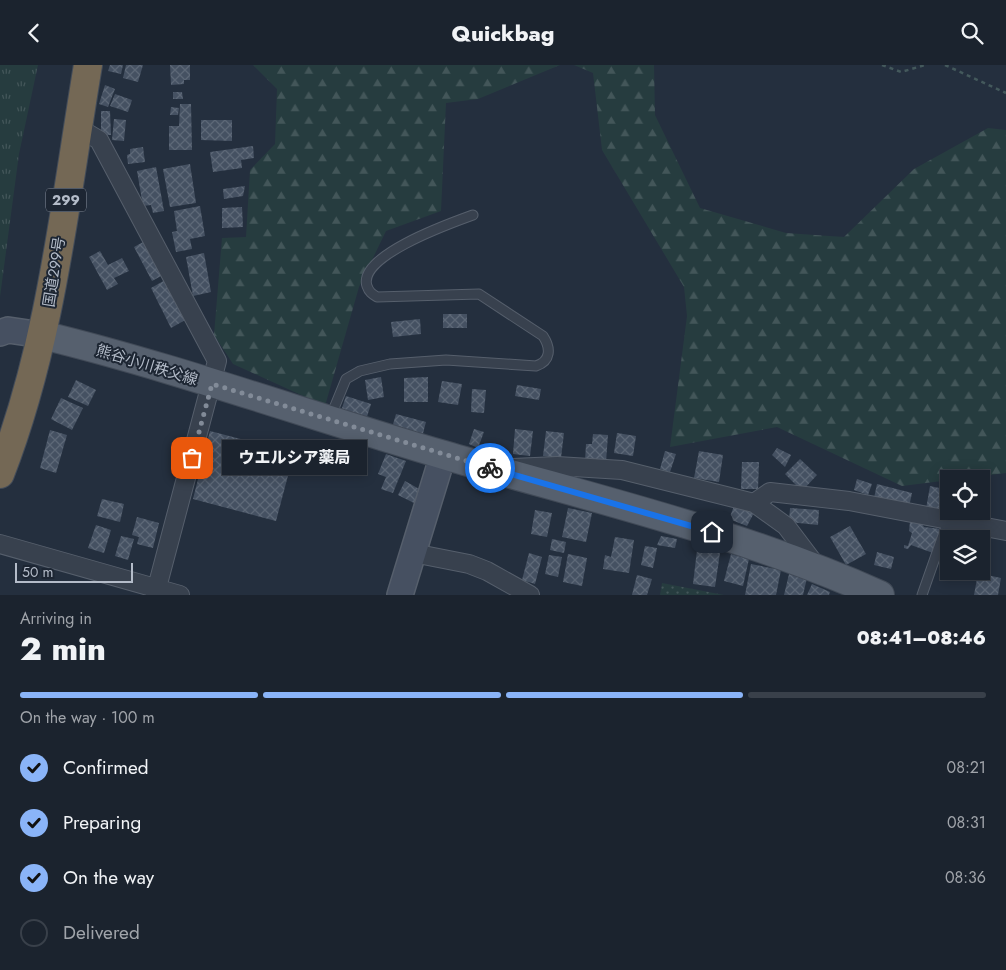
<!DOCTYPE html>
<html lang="en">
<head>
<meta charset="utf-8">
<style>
  body { margin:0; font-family:Jost,"Noto Sans JP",sans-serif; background:#242b36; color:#f1f3f6; height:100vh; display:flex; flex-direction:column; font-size:19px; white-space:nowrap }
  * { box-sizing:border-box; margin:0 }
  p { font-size:16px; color:#a0a4aa }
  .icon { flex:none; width:28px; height:28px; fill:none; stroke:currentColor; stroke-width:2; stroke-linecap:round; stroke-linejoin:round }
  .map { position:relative; height:530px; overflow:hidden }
  .drawer { display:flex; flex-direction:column; background:#1b232e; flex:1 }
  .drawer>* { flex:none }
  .controls { position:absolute; left:940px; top:405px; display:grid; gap:10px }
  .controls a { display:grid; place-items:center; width:50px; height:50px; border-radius:0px; background:#1b232e; box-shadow:0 2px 12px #0003,0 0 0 1px #39404a; font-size:25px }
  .scale { position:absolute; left:15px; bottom:12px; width:118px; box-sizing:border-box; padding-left:5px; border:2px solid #b4bcc9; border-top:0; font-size:14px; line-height:18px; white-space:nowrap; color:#b4bcc9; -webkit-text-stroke:4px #1d2633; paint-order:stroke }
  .pin { position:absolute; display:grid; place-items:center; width:42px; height:42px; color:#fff; margin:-21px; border-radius:10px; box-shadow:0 2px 8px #0006 }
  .courier { position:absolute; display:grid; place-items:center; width:50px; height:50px; margin:-25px; border:4px solid #1a73e8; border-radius:50%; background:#fff; color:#222; box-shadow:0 1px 6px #0007 }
  .bubble { position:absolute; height:35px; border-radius:0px; background:#1b232e; box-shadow:0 2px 12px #0003,0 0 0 1px #39404a; font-size:16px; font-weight:800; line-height:35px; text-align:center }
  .overview em { font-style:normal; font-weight:800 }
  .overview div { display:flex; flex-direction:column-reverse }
  .overview { display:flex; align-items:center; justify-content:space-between; height:85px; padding:0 20px }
  h1 { font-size:32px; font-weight:800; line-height:38px }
  .bar { display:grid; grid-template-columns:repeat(4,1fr); gap:8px 5px; align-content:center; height:60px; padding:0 20px }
  .bar i { height:6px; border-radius:4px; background:#39404a }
  .bar .selected { background:#8ab4f8 }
  .bar p { grid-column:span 4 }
  ol { padding:0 20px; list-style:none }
  li { display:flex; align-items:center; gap:15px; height:55px }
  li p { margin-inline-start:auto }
  li .icon { padding:5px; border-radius:50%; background:#8ab4f8; color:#111; stroke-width:4 }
  li:last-child { color:#a0a4aa }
  li i { width:28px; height:28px; border:2px solid #39404a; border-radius:50% }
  header { display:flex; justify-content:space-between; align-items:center; height:65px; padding:0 20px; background:#1b232e; font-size:22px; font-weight:800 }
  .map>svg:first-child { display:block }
  .grass { fill:url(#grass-dots) }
  .forest { fill:url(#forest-firs) }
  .park { fill:url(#park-tufts) }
  .building { fill:url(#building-cross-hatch) }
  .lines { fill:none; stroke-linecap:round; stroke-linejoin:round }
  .lane-casing { stroke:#565f6c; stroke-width:11 }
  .street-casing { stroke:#565f6c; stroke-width:20 }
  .secondary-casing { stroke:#565f6c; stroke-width:28 }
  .primary-casing { stroke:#414a57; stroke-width:30 }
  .highway-casing { stroke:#434c59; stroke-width:30 }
  .path { stroke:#44595c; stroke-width:2.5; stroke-dasharray:4 4; stroke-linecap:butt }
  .lane { stroke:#38414e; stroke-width:9 }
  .street { stroke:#38414e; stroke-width:18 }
  .secondary { stroke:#465061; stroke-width:25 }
  .primary { stroke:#56606e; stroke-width:28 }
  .highway { stroke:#746855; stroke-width:28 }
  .done { stroke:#828b98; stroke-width:5; stroke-dasharray:0 9 }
  .route { stroke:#1a73e8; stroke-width:6 }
  .labels { text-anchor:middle; stroke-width:4; stroke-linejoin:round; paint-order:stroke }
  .shield { fill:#1d2633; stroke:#878f9c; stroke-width:1 }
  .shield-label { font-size:14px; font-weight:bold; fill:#b4bcc9 }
  .street-label { font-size:15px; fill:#b4bcc9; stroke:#1d2633 }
</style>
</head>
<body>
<header><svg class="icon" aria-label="back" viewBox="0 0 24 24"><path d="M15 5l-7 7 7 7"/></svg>Quickbag<svg class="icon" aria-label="search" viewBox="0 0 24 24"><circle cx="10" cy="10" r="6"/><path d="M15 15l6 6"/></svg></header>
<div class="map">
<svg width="1006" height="530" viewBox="0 0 1006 530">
  <defs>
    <pattern id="grass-dots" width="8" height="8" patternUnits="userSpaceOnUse" patternTransform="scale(1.25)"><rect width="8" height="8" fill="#263c3f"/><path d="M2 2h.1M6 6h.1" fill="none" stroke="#435659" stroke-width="1.8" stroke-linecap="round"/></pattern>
    <pattern id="forest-firs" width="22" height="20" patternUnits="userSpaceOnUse" patternTransform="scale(1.25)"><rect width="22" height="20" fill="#263c3f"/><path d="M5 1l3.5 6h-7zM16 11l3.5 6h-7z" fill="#435659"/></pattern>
    <pattern id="park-tufts" width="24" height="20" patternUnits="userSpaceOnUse" patternTransform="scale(1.25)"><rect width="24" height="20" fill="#263c3f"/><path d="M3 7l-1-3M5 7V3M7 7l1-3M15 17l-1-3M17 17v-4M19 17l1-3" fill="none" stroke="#435659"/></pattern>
    <pattern id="building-cross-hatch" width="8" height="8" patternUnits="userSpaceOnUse" patternTransform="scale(1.25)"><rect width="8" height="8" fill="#455162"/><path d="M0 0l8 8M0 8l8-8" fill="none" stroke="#5d6877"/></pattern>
  </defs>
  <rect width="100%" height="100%" fill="#242f3e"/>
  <path class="grass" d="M662,518L724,530H660Z"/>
  <path class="forest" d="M253,0H560L478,34L446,38L441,146L386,166L359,222L325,341L233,299L214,270L222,173L246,172L250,105L275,79L277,24Z
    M574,0H654L655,50L700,143L786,168L844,172L914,104L988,63L1006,65V408L902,421L777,362L670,382L687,251L684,222L602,85L593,8Z"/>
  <path class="park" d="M0,0H38L19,89L0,232Z"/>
  <path class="building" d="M110,0H123L121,9L108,6Z
    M126,0H143L138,17L123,13Z
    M170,0H190V15H184V19L171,20Z
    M105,20L115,24L108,42L99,39Z
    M173,27H182L183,34H173Z
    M115,29L132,35L128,47L110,41Z
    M180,39H191L192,85H169V61H179Z
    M171,42L179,43L178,50H170Z
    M101,46H110L111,70H101Z
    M114,54L126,55L124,76L112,75Z
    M201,55H232V76L201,75Z
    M253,81L254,93L241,95L242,103L213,107L210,87Z
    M143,82L145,97L128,99L127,90L130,89V84Z
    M190,99L196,138L170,142L163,104Z
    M156,102L164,146L153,148L151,140L143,141L137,106Z
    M245,121L243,131L224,134L223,124Z
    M200,141L205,171L190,174L192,184L176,187L172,167L177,166L174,146Z
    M242,142L243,162L222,163V143Z
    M145,176L163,210L152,216L134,182Z
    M100,186L108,200L122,193L129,206L114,213L118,219L107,225L89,192Z
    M204,188L211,227L193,231L186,192Z
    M167,214L187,254L171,263L151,223Z
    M443,249H467V263H443Z
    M420,254L421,269L393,272L391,257Z
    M381,312L384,332L368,335L365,315Z
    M428,312V337H404V313Z
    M76,315L96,325L88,341L68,332Z
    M442,316L462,319L458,340L438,337Z
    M517,320L541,324L539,335L515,331Z
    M472,324L486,325L484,348L471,347Z
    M346,331L371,339L365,358L340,349Z
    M61,333L83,343L72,365L51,354Z
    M396,349L426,357L422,372L392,363Z
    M474,364L484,367L478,383L469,379Z
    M515,364L533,366L530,391L513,389Z
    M50,365L67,370L56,408L40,403Z
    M210,366L294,388L276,456L193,434Z
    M546,366L564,368L561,393L543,391Z
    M617,368L636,371L633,391L614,388Z
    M593,369L608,370L606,397L585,396L586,379H592Z
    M309,374L345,387L340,399L305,387Z
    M777,383L791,390L785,402L772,390Z
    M665,386L676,389L670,407L660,404Z
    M699,386L723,390L719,417L694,413Z
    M386,389L406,396L393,428L381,424L386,412L378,409Z
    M800,394L817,410L802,426L785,409Z
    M742,397H759L758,424H741Z
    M857,414L872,419L868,430L854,425Z
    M405,416L421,425L418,440L398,430Z
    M877,419L912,428L909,442L874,433Z
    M930,421L949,425V446H979L978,453L926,444Z
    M102,434L124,439L120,457L97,451Z
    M734,441L755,446L747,461L729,454Z
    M568,443L592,448L586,477L562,472Z
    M790,443L819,445L818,460L789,457Z
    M535,445L552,448L547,472L531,469Z
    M137,452L159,458L153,483L137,479L139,472L132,470Z
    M910,457L922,459L924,462L941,464L933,488L911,480L908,484L904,483V480L908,481L912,468L909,466Z
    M96,460L111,465L104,488L88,483Z
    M850,461L866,489L846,500L830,472Z
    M121,471L134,474L128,495L115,491Z
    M661,471L677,474L675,483L657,480Z
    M615,472L634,475L629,508L603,504L605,490L611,492Z
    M552,474L566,477L564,488L550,485Z
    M645,481L657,483L653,503L641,500Z
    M697,485L720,488L715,522L693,519Z
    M877,487L894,492L891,504L874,500Z
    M529,488L542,492L535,519L522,515Z
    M568,489L587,493L582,521L563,517Z
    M731,489L749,494L743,521L724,516Z
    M549,490L562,492L558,512L545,509Z
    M751,499L781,505L776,530H745Z
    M978,508L1001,513L998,530H974Z
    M789,509L807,513L803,530H784Z
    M637,510L652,514L647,530H632Z
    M812,519L830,527L829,530H807Z"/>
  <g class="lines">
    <defs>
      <path id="lane" d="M330,353L346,314L360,306L390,299L446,295L536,301C551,296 551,283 543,271L479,229L377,232C372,229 369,227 367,221C357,191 451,158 473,150
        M922,530L948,456"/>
      <path id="street" d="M77,62L99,75L217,296L155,530
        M513,403L557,401L622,405L754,438L786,461L817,502
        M754,438L770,427L849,436L1006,466
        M0,479L180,530
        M413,488L469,499L487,506L530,530"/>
      <path id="secondary" d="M0,268L8,265L42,270
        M400,530L443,390"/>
      <path id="primary" d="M42,270C178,303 310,351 444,390C590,433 740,467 880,530"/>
      <path id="highway" d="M0,409C51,278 65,137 88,0"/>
    </defs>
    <use href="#lane" class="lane-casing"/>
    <use href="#street" class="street-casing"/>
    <use href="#secondary" class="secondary-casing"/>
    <use href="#primary" class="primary-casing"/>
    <use href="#highway" class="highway-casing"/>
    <path class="path" d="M882,0L901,7L925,0
      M945,0L1006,28"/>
    <use href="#lane" class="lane"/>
    <use href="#street" class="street"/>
    <use href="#secondary" class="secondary"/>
    <use href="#primary" class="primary"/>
    <use href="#highway" class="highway"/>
  </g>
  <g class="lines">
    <path class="done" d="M192,393L212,319L490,403"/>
    <path class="route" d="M490,403L712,467"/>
  </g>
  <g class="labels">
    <rect class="shield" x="46" y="123.5" width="40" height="23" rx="4"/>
    <g class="shield-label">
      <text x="66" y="140">299</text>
    </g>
    <g class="street-label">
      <text transform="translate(54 207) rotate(-81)" y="5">国道299号</text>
      <text transform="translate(147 300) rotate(17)" y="5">熊谷小川秩父線</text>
    </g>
  </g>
</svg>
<div class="controls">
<a><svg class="icon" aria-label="locate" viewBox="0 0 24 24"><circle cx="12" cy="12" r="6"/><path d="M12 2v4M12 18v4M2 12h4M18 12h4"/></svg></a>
<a><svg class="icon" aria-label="layers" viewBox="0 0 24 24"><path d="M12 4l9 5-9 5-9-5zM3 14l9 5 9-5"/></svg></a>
</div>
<div class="scale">50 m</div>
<div class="pin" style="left:192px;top:393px;background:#ea580c"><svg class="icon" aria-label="bag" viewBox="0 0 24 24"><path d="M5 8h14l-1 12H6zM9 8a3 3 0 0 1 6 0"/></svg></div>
<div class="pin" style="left:712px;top:467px;background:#1f2937"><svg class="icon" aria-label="home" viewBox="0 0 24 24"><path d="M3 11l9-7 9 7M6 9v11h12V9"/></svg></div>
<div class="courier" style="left:490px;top:403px"><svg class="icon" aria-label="bike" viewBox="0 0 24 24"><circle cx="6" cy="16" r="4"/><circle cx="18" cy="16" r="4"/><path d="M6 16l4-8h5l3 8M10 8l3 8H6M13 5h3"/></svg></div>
<div class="bubble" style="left:222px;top:375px;width:145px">ウエルシア薬局</div>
</div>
<section class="drawer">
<div class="overview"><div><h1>2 min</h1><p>Arriving in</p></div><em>08:41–08:46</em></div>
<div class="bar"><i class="selected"></i><i class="selected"></i><i class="selected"></i><i></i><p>On the way · 100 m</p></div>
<ol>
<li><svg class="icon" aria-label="check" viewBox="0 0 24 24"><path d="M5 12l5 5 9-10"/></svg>Confirmed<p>08:21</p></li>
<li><svg class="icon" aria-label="check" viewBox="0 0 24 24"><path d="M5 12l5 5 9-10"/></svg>Preparing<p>08:31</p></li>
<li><svg class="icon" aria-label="check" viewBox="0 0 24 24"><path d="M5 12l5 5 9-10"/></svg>On the way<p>08:36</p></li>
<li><i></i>Delivered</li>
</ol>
</section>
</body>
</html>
